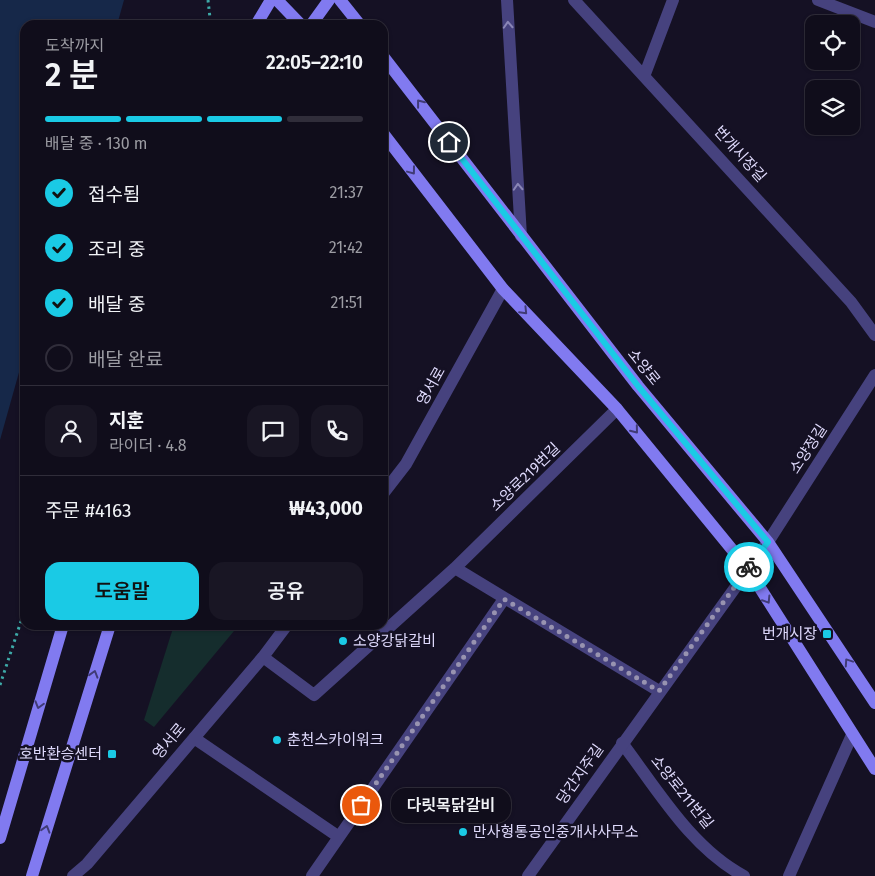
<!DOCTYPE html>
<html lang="ko">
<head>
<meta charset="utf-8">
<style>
  body { margin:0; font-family:"Fira Sans","Noto Sans KR",sans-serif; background:#191624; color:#f1f3f6; height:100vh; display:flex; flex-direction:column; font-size:19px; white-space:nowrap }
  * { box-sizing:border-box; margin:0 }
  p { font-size:16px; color:#9c9ca3 }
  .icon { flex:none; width:28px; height:28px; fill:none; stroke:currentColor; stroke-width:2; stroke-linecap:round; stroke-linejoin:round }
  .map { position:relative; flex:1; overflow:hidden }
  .sheet { position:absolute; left:20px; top:20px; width:368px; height:610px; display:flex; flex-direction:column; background:#100d1b; border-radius:15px; box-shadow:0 1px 4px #0004,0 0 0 1px #302d3a }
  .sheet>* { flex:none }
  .fabs { position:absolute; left:805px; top:15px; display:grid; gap:10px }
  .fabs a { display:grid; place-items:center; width:55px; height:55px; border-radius:10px; background:#100d1b; box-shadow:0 1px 4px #0004,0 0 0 1px #302d3a; font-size:25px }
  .pin { position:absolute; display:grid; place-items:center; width:42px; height:42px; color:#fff; margin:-21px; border:2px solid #fff; border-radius:50%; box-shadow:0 1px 5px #0007 }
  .courier { position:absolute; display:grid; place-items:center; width:50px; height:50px; margin:-25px; border:4px solid #1acae5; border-radius:50%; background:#fff; color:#222; box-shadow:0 1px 6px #0007 }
  .bubble { position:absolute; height:35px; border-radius:15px; background:#100d1b; box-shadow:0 1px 4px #0004,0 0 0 1px #302d3a; font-size:16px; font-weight:600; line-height:35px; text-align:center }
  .headline em { font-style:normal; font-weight:600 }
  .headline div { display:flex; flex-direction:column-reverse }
  .headline { display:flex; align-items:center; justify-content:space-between; height:85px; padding:0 25px }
  h1 { font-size:32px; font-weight:600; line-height:38px }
  .bar { display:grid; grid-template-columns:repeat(4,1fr); gap:8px 5px; align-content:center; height:60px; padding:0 25px }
  .bar i { height:6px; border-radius:4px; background:#302d3a }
  .bar .active { background:#1acae5 }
  .bar p { grid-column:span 4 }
  .line { display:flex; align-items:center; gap:12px; padding:0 25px; border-top:1px solid #302d3a }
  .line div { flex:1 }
  .round { display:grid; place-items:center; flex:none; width:52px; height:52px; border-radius:15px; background:#191624 }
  ol { padding:0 25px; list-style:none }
  li { display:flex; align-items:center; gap:15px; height:55px }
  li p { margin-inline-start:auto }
  li .icon { padding:5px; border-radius:50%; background:#1acae5; color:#111; stroke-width:4 }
  li:last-child { color:#9c9ca3 }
  li i { width:28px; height:28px; border:2px solid #302d3a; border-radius:50% }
  .button { display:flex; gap:10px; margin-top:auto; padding:10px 25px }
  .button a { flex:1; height:58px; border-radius:15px; background:#1acae5; color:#111; font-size:20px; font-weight:600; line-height:58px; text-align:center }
  .button a+a { background:#191624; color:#f1f3f6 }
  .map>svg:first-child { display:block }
  .green { fill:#152d2d }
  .water { fill:#162849 }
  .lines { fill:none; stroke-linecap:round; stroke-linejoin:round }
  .path { stroke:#3daaa8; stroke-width:3; stroke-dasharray:2.5 4; stroke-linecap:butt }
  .lane { stroke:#46427e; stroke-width:12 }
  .street { stroke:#46427e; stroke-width:12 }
  .secondary { stroke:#817af0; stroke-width:12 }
  .oneway { stroke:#8a86b6 }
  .oneway2 { stroke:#403b76 }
  .done { stroke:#9893b0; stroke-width:5; stroke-dasharray:0 9 }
  .route { stroke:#1acae5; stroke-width:6 }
  .poi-dot { fill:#1acae5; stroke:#151124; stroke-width:2 }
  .labels { text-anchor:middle; stroke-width:5; stroke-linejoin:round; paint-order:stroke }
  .street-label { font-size:15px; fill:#ded9fb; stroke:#151124 }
  .poi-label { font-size:15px; fill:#ded9fb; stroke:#151124; text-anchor:start }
</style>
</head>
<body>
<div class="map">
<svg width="875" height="876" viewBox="0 0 875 876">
  <rect width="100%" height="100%" fill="#151124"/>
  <path class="green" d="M174,625H239L154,727L144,720Z"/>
  <path class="water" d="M0,0H124L117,25H25V351L0,440Z"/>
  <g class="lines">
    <path class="path" d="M208,0L210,18L208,25
      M0,685L25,609"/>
    <path class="lane" d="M818,0L875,22
      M622,743C657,789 691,848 744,876
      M789,876L852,735"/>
    <path class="street" d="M507,0L521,236
      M574,0L851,302L875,335
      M645,74L673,0
      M382,495L406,464L503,289
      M455,568L659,691
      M263,657L314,695L455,568L617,409
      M194,738L339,837
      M73,876L87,864L263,657L287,625
      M312,876L504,599
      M528,876L768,542L875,375"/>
    <path class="secondary" d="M277,0L301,25
      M340,0L360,25
      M256,25L271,0
      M311,25L329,0
      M382,55L638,386L768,542L875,703
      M382,132L503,289L617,409L748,569L875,769
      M0,838L63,625
      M32,876L110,625"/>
  </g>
  <defs><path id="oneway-chevron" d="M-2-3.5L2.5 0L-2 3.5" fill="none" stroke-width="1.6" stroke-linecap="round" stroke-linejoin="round" transform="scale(1.25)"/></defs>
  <g class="oneway">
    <use href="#oneway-chevron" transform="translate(508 25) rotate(-93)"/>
    <use href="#oneway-chevron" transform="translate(518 187) rotate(-93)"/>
  </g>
  <g class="oneway2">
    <use href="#oneway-chevron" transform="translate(420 103) rotate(-128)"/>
    <use href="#oneway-chevron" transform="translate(412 171) rotate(53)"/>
    <use href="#oneway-chevron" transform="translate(524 311) rotate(46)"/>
    <use href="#oneway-chevron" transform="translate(635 430) rotate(51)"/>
    <use href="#oneway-chevron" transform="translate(767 600) rotate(58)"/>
    <use href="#oneway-chevron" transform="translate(848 662) rotate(-124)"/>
    <use href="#oneway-chevron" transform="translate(94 674) rotate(-73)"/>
    <use href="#oneway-chevron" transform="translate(39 705) rotate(106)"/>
    <use href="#oneway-chevron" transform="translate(46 829) rotate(-73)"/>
  </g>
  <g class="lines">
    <path class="done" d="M361,805L504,599L659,691L749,567"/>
    <path class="route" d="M449,142L638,386L768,542L749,567"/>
  </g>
  <g class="poi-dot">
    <rect x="822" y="629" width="10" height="10" rx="2.5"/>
    <circle cx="343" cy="641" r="5"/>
    <circle cx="277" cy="740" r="5"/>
    <rect x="107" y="749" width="10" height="10" rx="2.5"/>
    <circle cx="463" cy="832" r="5"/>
  </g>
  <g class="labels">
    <g class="street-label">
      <text transform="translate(740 154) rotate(48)" y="5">번개시장길</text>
      <text transform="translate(644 367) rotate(51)" y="5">소양로</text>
      <text transform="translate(431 386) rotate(-61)" y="5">영서로</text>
      <text transform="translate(808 449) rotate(-57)" y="5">소양정길</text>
      <text transform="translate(525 477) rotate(-44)" y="5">소양로219번길</text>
      <text transform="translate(169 741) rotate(-50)" y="5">영서로</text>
      <text transform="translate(580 774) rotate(-55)" y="5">당간지주길</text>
      <text transform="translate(682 792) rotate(51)" y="5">소양로211번길</text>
    </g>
    <g class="poi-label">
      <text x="817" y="639" text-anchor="end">번개시장</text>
      <text x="353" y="646">소양강닭갈비</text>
      <text x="287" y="745">춘천스카이워크</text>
      <text x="102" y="759" text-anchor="end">호반환승센터</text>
      <text x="473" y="837">만사형통공인중개사사무소</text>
    </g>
  </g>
</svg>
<div class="fabs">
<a><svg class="icon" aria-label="locate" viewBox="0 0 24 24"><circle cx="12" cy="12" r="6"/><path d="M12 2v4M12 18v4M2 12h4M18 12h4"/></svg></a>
<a><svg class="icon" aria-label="layers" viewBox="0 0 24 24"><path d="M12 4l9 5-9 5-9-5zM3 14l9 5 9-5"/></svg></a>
</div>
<div class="pin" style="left:361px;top:805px;background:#ea580c"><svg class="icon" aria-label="bag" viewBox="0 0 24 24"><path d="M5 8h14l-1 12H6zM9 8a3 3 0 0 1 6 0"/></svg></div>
<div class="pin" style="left:449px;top:142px;background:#1f2937"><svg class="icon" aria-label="home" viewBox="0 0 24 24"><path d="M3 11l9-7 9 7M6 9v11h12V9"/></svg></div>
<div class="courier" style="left:749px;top:567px"><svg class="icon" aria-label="bike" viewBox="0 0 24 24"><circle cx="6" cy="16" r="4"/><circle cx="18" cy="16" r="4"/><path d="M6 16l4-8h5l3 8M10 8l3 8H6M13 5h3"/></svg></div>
<div class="bubble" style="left:391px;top:788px;width:120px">다릿목닭갈비</div>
<section class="sheet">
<div class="headline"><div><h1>2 분</h1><p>도착까지</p></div><em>22:05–22:10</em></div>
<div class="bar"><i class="active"></i><i class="active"></i><i class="active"></i><i></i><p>배달 중 · 130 m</p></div>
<ol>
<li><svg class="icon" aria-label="check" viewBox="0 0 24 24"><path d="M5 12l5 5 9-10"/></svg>접수됨<p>21:37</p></li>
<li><svg class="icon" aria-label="check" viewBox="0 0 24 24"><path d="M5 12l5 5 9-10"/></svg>조리 중<p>21:42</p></li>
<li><svg class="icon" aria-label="check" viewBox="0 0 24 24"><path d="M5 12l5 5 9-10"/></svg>배달 중<p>21:51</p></li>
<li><i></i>배달 완료</li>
</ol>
<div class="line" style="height:90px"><a class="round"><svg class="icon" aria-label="person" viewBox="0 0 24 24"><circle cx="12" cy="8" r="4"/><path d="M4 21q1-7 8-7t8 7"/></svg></a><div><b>지훈</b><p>라이더 · 4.8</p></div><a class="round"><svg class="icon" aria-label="chat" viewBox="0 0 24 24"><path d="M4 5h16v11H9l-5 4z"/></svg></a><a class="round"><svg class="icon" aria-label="phone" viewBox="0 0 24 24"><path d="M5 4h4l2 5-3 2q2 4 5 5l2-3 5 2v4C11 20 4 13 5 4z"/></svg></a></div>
<div class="line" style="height:65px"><div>주문 #4163</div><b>₩43,000</b></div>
<div class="button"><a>도움말</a><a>공유</a></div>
</section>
</div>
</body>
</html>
